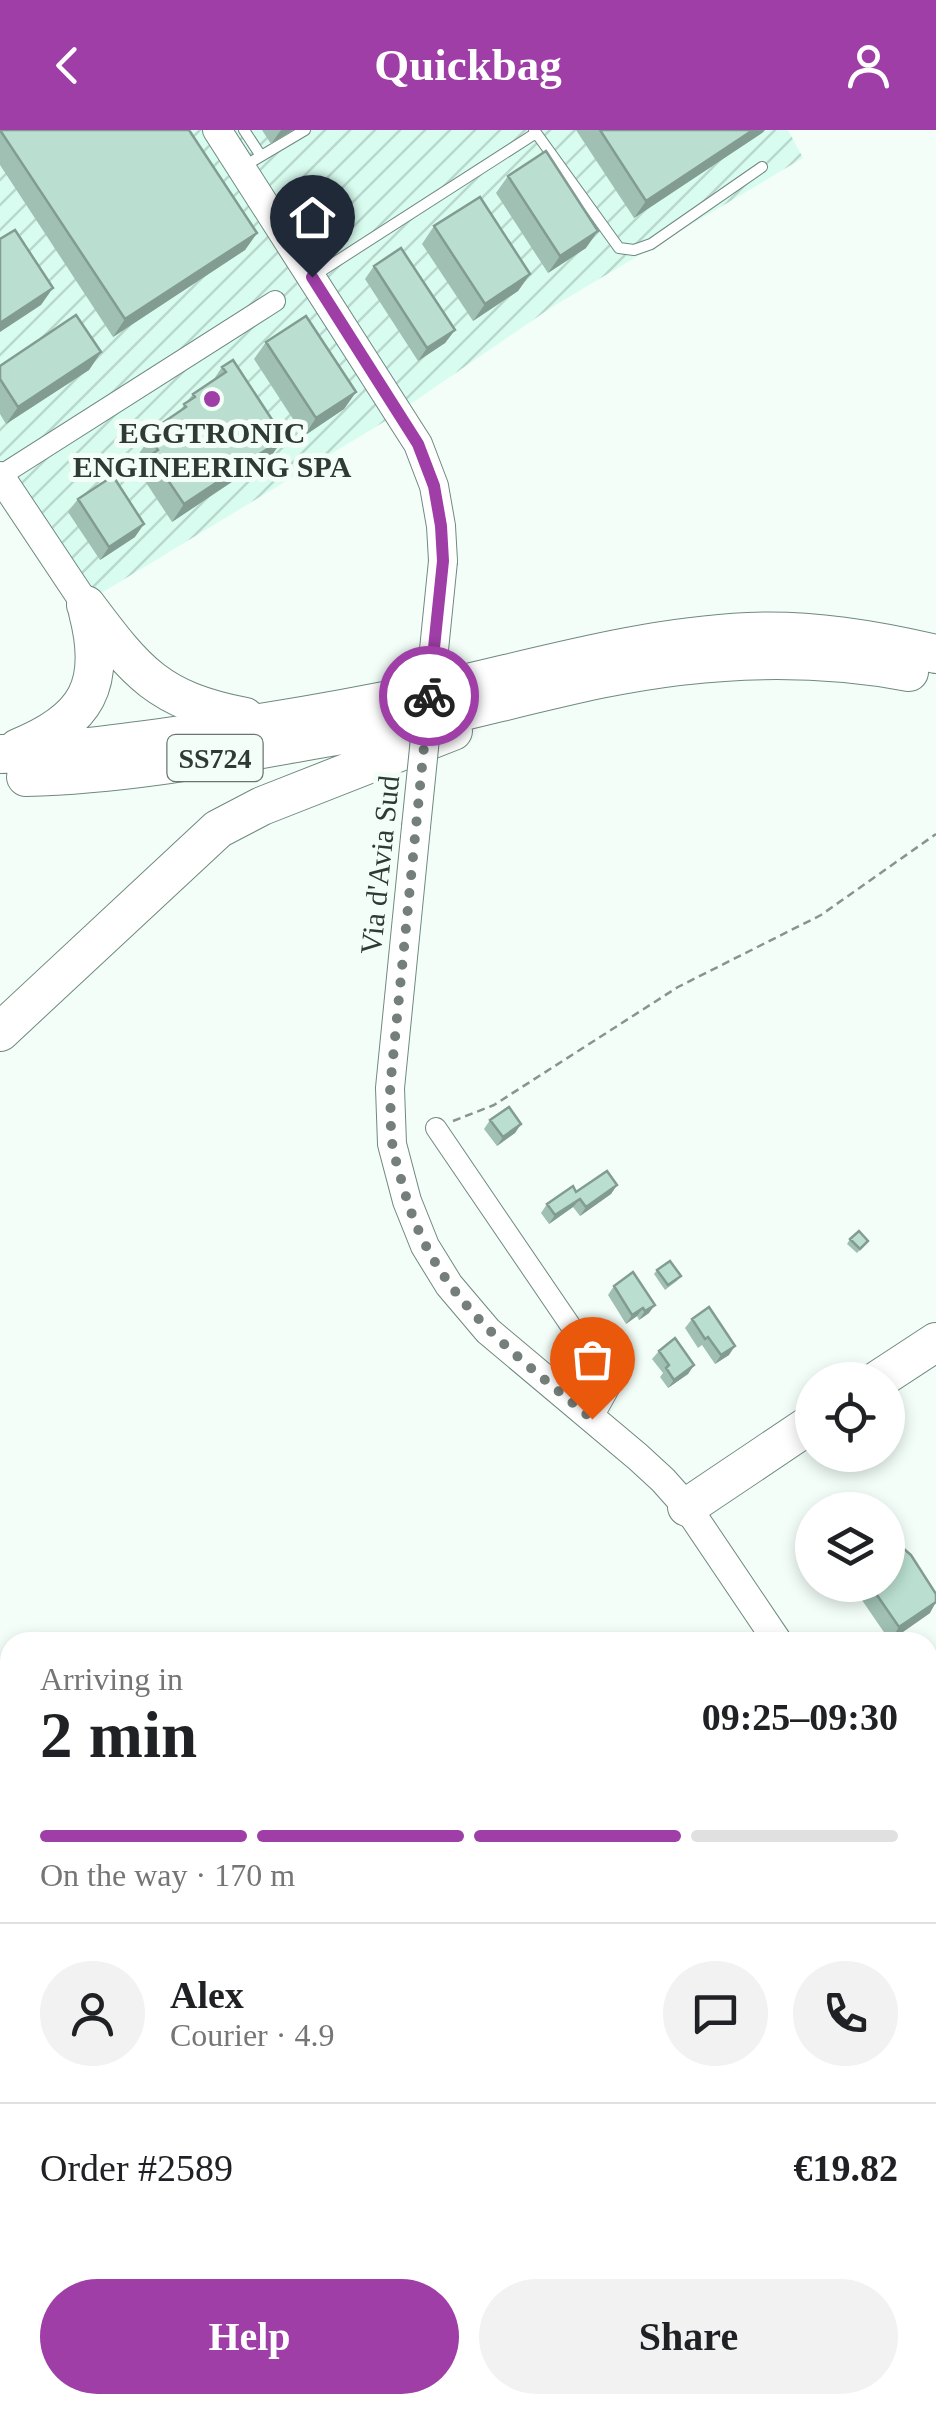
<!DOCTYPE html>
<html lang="en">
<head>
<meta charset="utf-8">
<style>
  body { margin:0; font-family:"Times New Roman",serif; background:#f2f2f2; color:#202124; height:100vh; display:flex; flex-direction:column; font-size:38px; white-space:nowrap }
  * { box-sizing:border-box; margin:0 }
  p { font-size:32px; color:#757577 }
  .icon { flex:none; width:55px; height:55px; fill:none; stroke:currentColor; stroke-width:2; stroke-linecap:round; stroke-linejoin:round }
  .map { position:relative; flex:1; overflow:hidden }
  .drawer { position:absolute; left:0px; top:1502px; width:938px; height:782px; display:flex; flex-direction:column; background:#fff; border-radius:30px 30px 0 0; box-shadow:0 5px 15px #0003 }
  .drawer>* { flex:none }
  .tools { position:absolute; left:795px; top:1232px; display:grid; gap:20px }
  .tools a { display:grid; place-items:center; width:110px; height:110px; border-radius:50%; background:#fff; box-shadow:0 5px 15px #0003; font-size:50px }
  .pin { position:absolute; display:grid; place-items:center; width:85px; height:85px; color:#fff; margin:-102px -42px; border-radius:50% 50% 50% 0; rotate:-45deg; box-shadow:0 0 10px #0007 }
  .pin .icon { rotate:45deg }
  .courier { position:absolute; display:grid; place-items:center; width:100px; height:100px; margin:-50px; border:8px solid #9e3ea6; border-radius:50%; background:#fff; color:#222; box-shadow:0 2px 12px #0007 }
  .summary em { font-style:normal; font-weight:700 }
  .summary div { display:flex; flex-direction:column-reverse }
  .summary { display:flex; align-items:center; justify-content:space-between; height:170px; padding:0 40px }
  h1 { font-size:65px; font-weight:700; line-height:75px }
  .bar { display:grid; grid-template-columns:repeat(4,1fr); gap:15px 10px; align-content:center; height:120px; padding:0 40px }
  .bar i { height:12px; border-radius:8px; background:#e0e0e0 }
  .bar .active { background:#9e3ea6 }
  .bar p { grid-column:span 4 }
  .line { display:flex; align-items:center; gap:25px; padding:0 40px; border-top:2px solid #e0e0e0 }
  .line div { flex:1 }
  .round { display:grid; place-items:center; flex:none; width:105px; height:105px; border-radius:52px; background:#f2f2f2 }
  .primary-button { display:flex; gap:20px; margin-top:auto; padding:20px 40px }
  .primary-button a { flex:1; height:115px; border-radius:60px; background:#9e3ea6; color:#fff; font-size:40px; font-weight:700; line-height:115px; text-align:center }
  .primary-button a+a { background:#f2f2f2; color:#202124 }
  header { display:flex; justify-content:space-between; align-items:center; height:130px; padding:0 40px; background:#9e3ea6; color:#fff; font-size:45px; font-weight:700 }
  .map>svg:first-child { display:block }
  .built { fill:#d8fcef }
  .industrial { fill:url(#industrial-furrows) }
  .park { fill:url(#park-crowns) }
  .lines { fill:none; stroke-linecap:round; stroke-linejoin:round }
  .lane-casing { stroke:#6f897f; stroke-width:12 }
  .street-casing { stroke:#6f897f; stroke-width:22 }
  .secondary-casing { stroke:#6f897f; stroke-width:30 }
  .highway-casing { stroke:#6f897f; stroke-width:40 }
  .path { stroke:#899490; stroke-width:2.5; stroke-dasharray:8 5; stroke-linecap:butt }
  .lane { stroke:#fff; stroke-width:10 }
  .street { stroke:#fff; stroke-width:20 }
  .secondary { stroke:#fff; stroke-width:28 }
  .highway { stroke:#fff; stroke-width:38 }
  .secondary-bridge-casing { stroke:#6f897f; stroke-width:30; stroke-linecap:butt }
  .secondary-bridge { stroke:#fff; stroke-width:28 }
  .wall { fill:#a0c0b4 }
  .shaded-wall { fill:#829c92 }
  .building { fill:#badfd1; stroke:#829c92; stroke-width:2.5 }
  .done { stroke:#747f7a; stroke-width:10; stroke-dasharray:0 18 }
  .route { stroke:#9e3ea6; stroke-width:12 }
  .poi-dot { fill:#9e3ea6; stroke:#f3fef9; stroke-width:4 }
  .labels { text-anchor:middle; stroke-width:10; stroke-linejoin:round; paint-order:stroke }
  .shield { fill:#f3fef9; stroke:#6a7570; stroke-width:2.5 }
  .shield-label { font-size:28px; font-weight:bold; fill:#2f3a36 }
  .poi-label { font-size:30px; font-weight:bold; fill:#2f3a36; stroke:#f3fef9 }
  .street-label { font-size:30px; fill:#2f3a36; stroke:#f3fef9 }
</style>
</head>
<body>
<header><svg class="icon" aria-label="back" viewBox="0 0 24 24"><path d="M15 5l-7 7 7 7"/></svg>Quickbag<svg class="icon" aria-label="person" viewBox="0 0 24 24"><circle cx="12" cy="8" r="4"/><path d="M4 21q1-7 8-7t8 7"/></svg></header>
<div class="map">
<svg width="936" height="2283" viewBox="0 0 936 2283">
  <defs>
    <pattern id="industrial-furrows" width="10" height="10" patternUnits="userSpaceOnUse" patternTransform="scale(2.5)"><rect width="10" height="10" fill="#d8fcef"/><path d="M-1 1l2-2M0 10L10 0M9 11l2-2" fill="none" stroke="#bad9ce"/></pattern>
    <pattern id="park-crowns" width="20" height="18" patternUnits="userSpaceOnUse" patternTransform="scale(2.5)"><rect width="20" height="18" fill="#f4dff5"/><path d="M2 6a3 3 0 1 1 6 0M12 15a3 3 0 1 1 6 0" fill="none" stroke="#d2c0d3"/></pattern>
  </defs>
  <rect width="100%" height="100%" fill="#f3fef9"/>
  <path class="built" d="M0,1885L10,1896V2275H274L279,2283H0Z"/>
  <path class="industrial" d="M0,0H788L803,28L552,177L387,290L75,479L0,367Z"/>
  <path class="park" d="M603,2275H727L732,2283H611Z"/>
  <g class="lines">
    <defs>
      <path id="lane" d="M244,0L261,26
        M534,0L619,118L634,120L651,114L762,37
        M241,38L305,0
        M312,147L536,3
        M928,2127L936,2121"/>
      <path id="street" d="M0,346L275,171
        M436,998L611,1255L592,1289
        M930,2016L936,2024
        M928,2079L936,2073
        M241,2275L245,2283
        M433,2283L447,2275
        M923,2283L936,2274"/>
      <path id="secondary" d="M217,0L418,314L434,356L441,396L443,431
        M0,346L86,475
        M416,697L390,958L392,1014L407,1071L425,1116L449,1155L488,1201L638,1327L663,1350L687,1377L778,1512
        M928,1735L936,1747"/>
      <path id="highway" d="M86,475C137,543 158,570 245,587
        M18,618C87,590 107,555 88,482
        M0,624C58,622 116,614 174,606C259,594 343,580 428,562C534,539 639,507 748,502C811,499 875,510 936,524
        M26,647C117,645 206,629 296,613C341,605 386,598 430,589C487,576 543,561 600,549C701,528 807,523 909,542
        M0,902L218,699L262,676L453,601
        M878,1250L936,1212
        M687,1377L812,1293"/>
    </defs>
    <use href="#lane" class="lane-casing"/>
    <use href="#street" class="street-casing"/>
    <use href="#secondary" class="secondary-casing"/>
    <use href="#highway" class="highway-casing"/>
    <path class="path" d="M453,991L494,975L678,857L821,785L936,704
      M928,2107L936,2102
      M612,2275L619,2283
      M717,2275L721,2283
      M578,2283L590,2275
      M734,2283L747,2275"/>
    <use href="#lane" class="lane"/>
    <use href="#street" class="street"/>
    <use href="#secondary" class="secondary"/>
    <use href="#highway" class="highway"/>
    <defs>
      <path id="secondary-bridge" d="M416,697L443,431"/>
    </defs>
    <use href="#secondary-bridge" class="secondary-bridge-casing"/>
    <use href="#secondary-bridge" class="secondary-bridge"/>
  </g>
  <path class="wall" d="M0,0L257,103L245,120L113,207L0,35Z
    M262,0H293L271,14Z
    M576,0H765L762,3L634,88Z
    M508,46L586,118L548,143L496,63Z
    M434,96L530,144L518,161L473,191L422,114Z
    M374,136L455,200L445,213L418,231L365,149Z
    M266,212L356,262L344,279L304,306L254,229Z
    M101,222L89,240L6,294L0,284V236Z
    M222,237L272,325L172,392L139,342L144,335L138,325L158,296L178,283L193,264L212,252Z
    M78,369L135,407L100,430L68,382Z
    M490,990L521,994L515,1003L497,1016L484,999Z
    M617,1055L611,1064L580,1086L573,1077L549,1094L541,1083L547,1074L576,1062Z
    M850,1109L865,1115L857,1123L847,1114Z
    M657,1140L678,1150L665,1160L654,1144Z
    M614,1156L649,1183L639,1190L637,1186L626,1194L608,1165Z
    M692,1189L729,1225L715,1234L702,1215L698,1218L685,1198Z
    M659,1221L694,1235L688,1244L668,1258L660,1247L663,1243L652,1229Z
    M859,1455H888L930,1483L890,1511L855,1460Z
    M936,1922V1953L928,1940V1930Z
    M928,2139H936V2230L928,2217Z
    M47,2275H119L126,2279L152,2283H52Z"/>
  <path class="shaded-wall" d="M281,0H293L271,14Z
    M753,0H765L762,3L634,88L646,71Z
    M598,101L586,118L548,143L560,126Z
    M257,103L245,120L113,207L125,189Z
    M530,144L518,161L473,191L485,174Z
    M53,158L41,175L0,202V193Z
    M455,200L445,213L418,231L427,218Z
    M101,222L89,240L6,294L18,277Z
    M356,262L344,279L304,306L316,288Z
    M284,308L272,325L172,392L184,374Z
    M144,394L135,407L100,430L109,417Z
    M521,994L515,1003L497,1016L503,1007Z
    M617,1055L611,1064L580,1086L586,1077Z
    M580,1069L573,1077L549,1094L555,1085Z
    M655,1175L649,1183L639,1190L645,1181Z
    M643,1178L637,1186L626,1194L632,1185Z
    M735,1216L729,1225L715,1234L721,1225Z
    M694,1235L688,1244L668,1258L674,1250Z
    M936,1472L930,1483L890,1511L899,1497Z
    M906,2275H917L908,2283H894Z"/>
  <path class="building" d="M0,0H189L257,103L125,189Z
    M600,0H753L646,71Z
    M546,21L598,101L560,126L508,46Z
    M480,67L530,144L485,174L434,96Z
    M15,100L53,158L0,193V109Z
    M401,118L455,200L427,218L374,136Z
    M76,185L101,222L18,277L0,249V236Z
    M306,186L356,262L316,288L266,212Z
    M233,230L284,308L184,374L151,325L158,320L150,308L161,301L158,296L186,277L184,274L195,267L193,264L226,242L222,237Z
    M113,346L144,394L109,417L78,369Z
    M509,977L521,994L503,1007L490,990Z
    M607,1041L617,1055L586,1077L580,1069L555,1085L547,1074L573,1056L576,1062Z
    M859,1101L868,1111L860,1119L850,1109Z
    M670,1131L681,1146L668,1155L657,1140Z
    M633,1142L655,1175L645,1181L643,1178L632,1185L614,1156Z
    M709,1177L735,1216L721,1225L708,1207L705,1209L692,1189Z
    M675,1208L694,1235L674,1250L666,1238L669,1235L659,1221Z
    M904,1419L911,1425L936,1464V1472L899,1497L870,1455H888V1431Z
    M928,1831L936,1843L928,1849Z
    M936,1922V1934L931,1926Z
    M934,2135L936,2139V2203L928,2190V2139Z
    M69,2275H119L127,2280L130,2275H148L155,2279L152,2283H74Z
    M841,2275H906L894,2283H829Z"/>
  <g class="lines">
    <path class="done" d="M429,566L390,958C391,976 390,994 392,1012C394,1026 399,1042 403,1056C432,1166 510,1220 592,1289"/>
    <path class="route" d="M312,147L418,314L434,356L441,396L443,431L429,566"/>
  </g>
  <circle class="poi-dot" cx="212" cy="269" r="10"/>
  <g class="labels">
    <rect class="shield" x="167.5" y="605" width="95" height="46" rx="8"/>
    <g class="shield-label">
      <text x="215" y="638">SS724</text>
    </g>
    <g class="poi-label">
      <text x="212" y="313">EGGTRONIC<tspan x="212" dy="34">ENGINEERING SPA</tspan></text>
    </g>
    <g class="street-label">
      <text transform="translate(380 735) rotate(-84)" y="10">Via d'Avia Sud</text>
    </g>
  </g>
</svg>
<div class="tools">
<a><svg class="icon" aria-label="locate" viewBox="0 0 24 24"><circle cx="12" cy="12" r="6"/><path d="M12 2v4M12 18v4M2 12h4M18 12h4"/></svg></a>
<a><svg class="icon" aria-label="layers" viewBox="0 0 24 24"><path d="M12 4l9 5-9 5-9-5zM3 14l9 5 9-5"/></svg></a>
</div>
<div class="pin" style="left:592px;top:1289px;background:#ea580c"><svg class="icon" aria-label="bag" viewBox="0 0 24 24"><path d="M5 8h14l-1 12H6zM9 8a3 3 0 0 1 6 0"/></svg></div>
<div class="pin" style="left:312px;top:147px;background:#1f2937"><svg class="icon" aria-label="home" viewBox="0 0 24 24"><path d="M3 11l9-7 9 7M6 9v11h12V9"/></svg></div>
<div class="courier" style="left:429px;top:566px"><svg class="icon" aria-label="bike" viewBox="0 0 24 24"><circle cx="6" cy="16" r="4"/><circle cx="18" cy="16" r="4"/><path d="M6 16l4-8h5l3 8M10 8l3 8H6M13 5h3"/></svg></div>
<section class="drawer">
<div class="summary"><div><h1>2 min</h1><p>Arriving in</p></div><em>09:25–09:30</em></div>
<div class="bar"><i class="active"></i><i class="active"></i><i class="active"></i><i></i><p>On the way · 170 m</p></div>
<div class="line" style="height:180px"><a class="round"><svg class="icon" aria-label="person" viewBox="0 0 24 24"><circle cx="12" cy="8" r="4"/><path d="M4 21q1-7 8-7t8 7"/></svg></a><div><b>Alex</b><p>Courier · 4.9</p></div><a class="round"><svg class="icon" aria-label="chat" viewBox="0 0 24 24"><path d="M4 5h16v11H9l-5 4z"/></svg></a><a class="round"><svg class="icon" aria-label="phone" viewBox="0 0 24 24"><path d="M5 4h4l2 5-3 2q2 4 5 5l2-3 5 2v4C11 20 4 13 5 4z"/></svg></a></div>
<div class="line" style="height:130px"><div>Order #2589</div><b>€19.82</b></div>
<div class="primary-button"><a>Help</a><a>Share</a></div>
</section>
</div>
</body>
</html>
